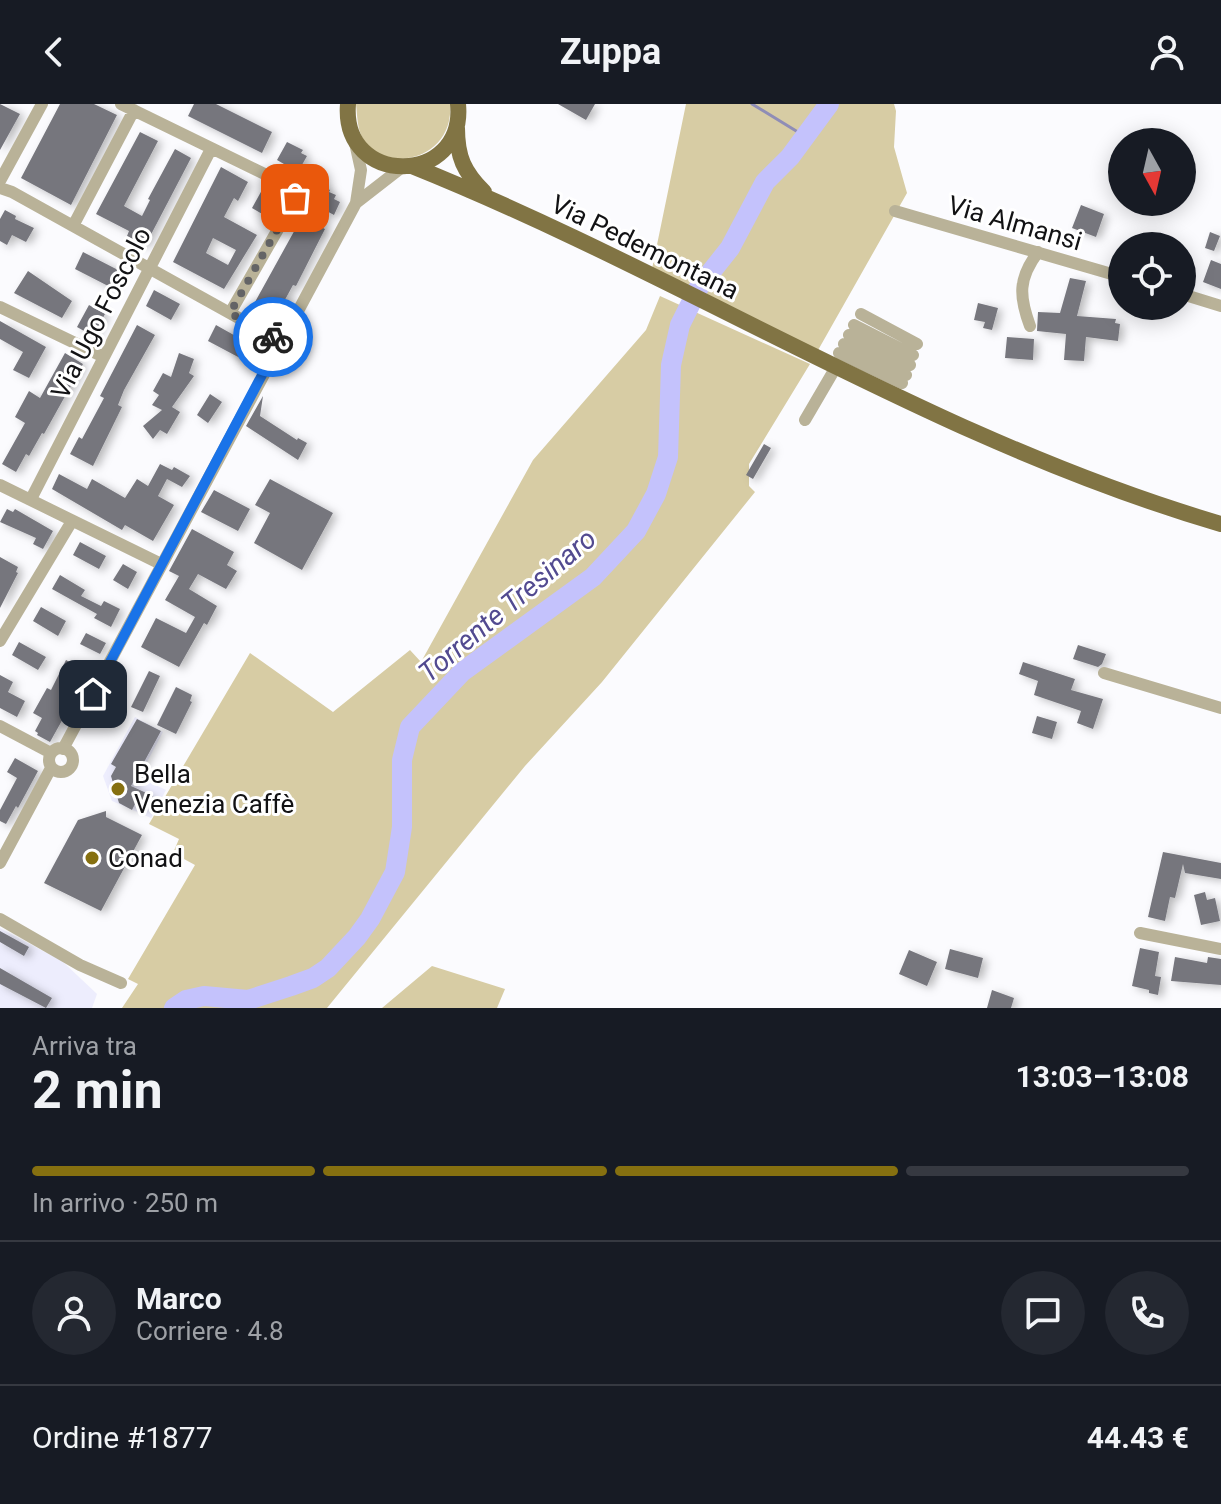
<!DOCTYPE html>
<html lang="it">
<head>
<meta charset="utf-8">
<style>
  body { margin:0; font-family:Roboto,sans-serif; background:#242831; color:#f1f3f6; height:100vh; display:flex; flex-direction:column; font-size:30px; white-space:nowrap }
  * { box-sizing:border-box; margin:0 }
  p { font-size:26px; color:#9ea1a6 }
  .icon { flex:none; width:44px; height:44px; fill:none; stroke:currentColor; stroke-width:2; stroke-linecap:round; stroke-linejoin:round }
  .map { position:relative; height:904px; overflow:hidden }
  .details { display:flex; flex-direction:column; background:#171b24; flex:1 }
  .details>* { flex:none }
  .needle { width:52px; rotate:172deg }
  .buttons { position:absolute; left:1108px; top:24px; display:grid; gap:16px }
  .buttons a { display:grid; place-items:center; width:88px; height:88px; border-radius:50%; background:#171b24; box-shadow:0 4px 20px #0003; font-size:40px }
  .pin { position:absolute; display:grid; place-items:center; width:68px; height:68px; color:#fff; margin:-34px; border-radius:16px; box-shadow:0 4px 12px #0006 }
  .courier { position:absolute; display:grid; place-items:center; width:80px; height:80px; margin:-40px; border:6px solid #1a73e8; border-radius:50%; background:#fff; color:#222; box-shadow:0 2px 10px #0007 }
  .summary em { font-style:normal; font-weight:700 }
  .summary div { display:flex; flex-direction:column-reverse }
  .summary { display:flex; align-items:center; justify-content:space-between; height:136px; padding:0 32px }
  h1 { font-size:52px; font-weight:700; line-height:60px }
  .bar { display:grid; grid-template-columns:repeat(4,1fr); gap:12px 8px; align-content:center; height:96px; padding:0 32px }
  .bar i { height:10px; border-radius:6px; background:#363941 }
  .bar .current { background:#867010 }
  .bar p { grid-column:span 4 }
  .line { display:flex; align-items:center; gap:20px; padding:0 32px; border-top:2px solid #363941 }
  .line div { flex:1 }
  .round { display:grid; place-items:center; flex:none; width:84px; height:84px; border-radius:42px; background:#242831 }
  header { display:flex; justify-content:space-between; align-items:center; height:104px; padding:0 32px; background:#171b24; font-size:36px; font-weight:700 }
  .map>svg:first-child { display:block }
  .built { fill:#ededfd }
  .green { fill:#d7cca4 }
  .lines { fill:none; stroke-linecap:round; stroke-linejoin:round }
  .stream { stroke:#8f8db6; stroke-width:3 }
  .river { stroke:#c4c2fc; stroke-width:20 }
  .building { fill:#76767d; fill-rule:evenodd; filter:url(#shadow) }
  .minor { stroke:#b9b298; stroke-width:12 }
  .major { stroke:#817444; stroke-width:16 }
  .done { stroke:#646466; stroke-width:8; stroke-dasharray:0 14.4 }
  .route { stroke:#1a73e8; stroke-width:10 }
  .poi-dot { fill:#867010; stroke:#fff; stroke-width:3 }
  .labels { text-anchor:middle; stroke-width:6; stroke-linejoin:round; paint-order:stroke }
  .street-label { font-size:26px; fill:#121214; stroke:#fff }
  .poi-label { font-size:26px; fill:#121214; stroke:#fff; text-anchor:start }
  .water-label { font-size:28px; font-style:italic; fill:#524a90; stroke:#fff }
</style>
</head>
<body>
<header><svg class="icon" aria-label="back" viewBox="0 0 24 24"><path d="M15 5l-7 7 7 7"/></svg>Zuppa<svg class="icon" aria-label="person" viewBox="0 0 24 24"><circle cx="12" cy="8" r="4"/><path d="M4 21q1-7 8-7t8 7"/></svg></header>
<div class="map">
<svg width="1221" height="904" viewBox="0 0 1221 904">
  <defs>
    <filter id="shadow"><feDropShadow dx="4.5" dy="2.5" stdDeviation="4" flood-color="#0004"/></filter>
  </defs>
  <rect width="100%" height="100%" fill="#fbfbfe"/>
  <path class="built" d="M135,613L163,628L139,673L166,686L151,714L112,697L103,672Z
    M0,824L62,857L97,890L92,904H0Z"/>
  <path class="green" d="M356,0H450C455,61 372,73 359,25C357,17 357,8 356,0Z
    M686,0H894L896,7L894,43L907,89L817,248L652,165Z
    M660,192L810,260L749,360V382L755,388L602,578L525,662L327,904H122L138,880L128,875L195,761L173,749L179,735L149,720L250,549L333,608L410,546L421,558L533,356L646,226Z
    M432,862L505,885L497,904H382Z"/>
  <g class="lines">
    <path class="stream" d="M752,0L806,33"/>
    <path class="river" d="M174,904L186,896L204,892L248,896L291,882L313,874L328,864L357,833L370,815L395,768L402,723V656L410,623L462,568L593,473L636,427L656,390L668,353L671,261L680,221L699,183L730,144L765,78L790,53L829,0"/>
  </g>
  <path class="building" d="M0,0L20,10L0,46Z
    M60,0H94L117,11L71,101L21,74Z
    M194,0H216L272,28L262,49L188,12Z
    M558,0H595L586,16Z
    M140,28L158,37L124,102L142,112L150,96L148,95L175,45L191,54L145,142L127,132L129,127L96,110Z
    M287,38L303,46L301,49L307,52L298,68L277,56Z
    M221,63L248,78L238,97L234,94L224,113L257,131L224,185L173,158ZM213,134L236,146L228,161L206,149Z
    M322,81L330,86L329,88L336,91L334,95L340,98L334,111L312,99Z
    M262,86L279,95L269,114L252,104Z
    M1081,101L1104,110L1096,133L1072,124Z
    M5,106L16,112L15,115L34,124L26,138L12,131L7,141L0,137V115Z
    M302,113L325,125L296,182L293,181L274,216L255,206L258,200L255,198Z
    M1210,128L1220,132L1214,147L1205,144Z
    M83,148L120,167L112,184L75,165Z
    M1211,156L1221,160V185L1203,178Z
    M28,167L72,197L62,214L14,189Z
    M1070,174L1086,177L1077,212L1116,215L1115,219L1120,220L1118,237L1086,233L1084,257L1064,256L1066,230L1037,227L1038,208L1060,209Z
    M154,186L180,200L171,216L146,202Z
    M978,199L998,204L992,226L983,224L985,218L974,216Z
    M89,201L105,210L93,232L77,223Z
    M0,217L46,243L29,274L13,266L23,248L0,235Z
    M137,221L155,231L124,286L118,301L122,303L93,362L70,350L79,333L82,335L104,294L100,292Z
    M216,221L248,239L240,254L208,237Z
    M1007,233L1034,235L1033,256L1005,254Z
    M65,249L83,260L44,330L42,329L29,352L26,350L16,368L2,360L25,319L15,313L29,287L40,294Z
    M179,249L194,255L189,269L194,272L172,303L180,308L167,330L160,326L153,335L143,322L162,306L152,301L159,291L153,287L163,269L171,273Z
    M210,290L222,298L208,319L197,311Z
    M263,292L260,312L297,336L298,334L307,339L298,356L246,322Z
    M764,340L771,344L753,375L746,371Z
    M160,360L172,366L174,363L190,372L182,383L167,375L158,392L174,401L153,437L125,421L122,426L52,385L59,370L87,385L92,375L125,394L137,375L148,382Z
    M270,375L333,409L302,466L254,439L270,409L255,401Z
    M214,386L250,405L238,427L201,408Z
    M7,405L13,408L15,405L53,427L43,445L33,440L36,434L0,418Z
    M192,425L234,448L227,461L237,467L226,485L198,470L189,485L217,502L207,521L204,519L179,563L141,543L156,514L186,529L195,513L165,496L179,472L169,467Z
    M80,438L106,452L99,465L73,451Z
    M0,453L18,463L16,468L18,469L0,504Z
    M123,460L137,468L128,485L113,476Z
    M60,471L85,486L81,492L101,502L104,497L120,505L111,523L94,514L97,510L52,485Z
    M41,503L66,517L58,532L33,517Z
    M86,529L106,539L100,550L80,540Z
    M19,538L46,553L38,566L12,551Z
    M1078,541L1106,550L1102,560L1098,563L1073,555Z
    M66,556L89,568L50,638L37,631L38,629L35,627L42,614L33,609L47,584L51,586Z
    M1023,558L1075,575L1071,586L1103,595L1093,625L1077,619L1081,607L1034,591L1038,577L1019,570Z
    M149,567L160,572L143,608L131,603Z
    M0,571L13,578L8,588L25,597L17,613L0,604Z
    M176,583L192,591L190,597L192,598L176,630L157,621Z
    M1037,612L1057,618L1052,635L1032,629Z
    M137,615L161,627L131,682L153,692L146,706L135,700L132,706L119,699L111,672L116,663L111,660Z
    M15,654L38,667L18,704L16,702L6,720L0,717V706L17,674L7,668Z
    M106,707V713L142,731L101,807L44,779L78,716Z
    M1163,748L1221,759V775L1185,769L1183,760L1175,794L1170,793L1165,817L1148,813Z
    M1205,788L1207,796L1215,794L1220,817L1201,821L1194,791Z
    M0,827L29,843L24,852L0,838Z
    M1140,844L1159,848L1155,872L1161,873L1158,891L1149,889V886L1132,882Z
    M950,845L983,854L978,874L945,865Z
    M909,846L937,858L927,882L899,870Z
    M1175,853L1207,859L1208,853L1221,855V881L1171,877Z
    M0,864L52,894L46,904L0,880Z
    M992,886L1014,894L1011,904H987Z"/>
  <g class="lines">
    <path class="minor" d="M121,0L289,82L295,89L293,99L230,209
      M0,77L42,0
      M0,84L12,88L280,237
      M356,99L401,64
      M895,107L1122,173
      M73,122L134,6
      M1182,190L1221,202
      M0,203L104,253
      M861,210L917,240
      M854,221L913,251
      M1030,222C1019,192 1018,175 1038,148
      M849,231L910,261
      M844,240L906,271
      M839,249L902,279
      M805,316L836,263
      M0,381L161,460
      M31,395L211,45
      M0,537L72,417
      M1104,569L1221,604
      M0,622L51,649
      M49 656a12 12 0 1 1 24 0a12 12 0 1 1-24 0Z
      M63,645L356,99L361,66L355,39
      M0,759L51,664
      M0,815L80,861L121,879
      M1140,829L1221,845"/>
    <path class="major" d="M348,0C341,84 466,82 458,0
      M457,24C457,53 464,68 484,88
      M412,62C686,172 936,337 1221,420"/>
  </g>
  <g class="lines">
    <path class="done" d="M273,233L230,209L295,94"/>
    <path class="route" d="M93,590L280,237L273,233"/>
  </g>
  <g class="poi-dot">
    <circle cx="118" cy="685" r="8"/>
    <circle cx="92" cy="754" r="8"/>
  </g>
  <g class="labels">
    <g class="street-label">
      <text transform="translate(1015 119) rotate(16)" y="9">Via Almansi</text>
      <text transform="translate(645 143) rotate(26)" y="9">Via Pedemontana</text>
      <text transform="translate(101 209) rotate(-63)" y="9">Via Ugo Foscolo</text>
    </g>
    <g class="poi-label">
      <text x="134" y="679">Bella<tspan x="134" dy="30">Venezia Caffè</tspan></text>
      <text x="108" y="763">Conad</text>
    </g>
    <g class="water-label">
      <text transform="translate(507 501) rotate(-40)" y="10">Torrente Tresinaro</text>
    </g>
  </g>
</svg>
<div class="buttons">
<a><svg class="needle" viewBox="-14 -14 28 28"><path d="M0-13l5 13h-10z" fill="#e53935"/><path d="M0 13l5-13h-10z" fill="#9ea1a6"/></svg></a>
<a><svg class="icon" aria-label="locate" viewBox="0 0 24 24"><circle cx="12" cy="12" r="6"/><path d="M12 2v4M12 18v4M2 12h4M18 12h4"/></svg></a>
</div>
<div class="pin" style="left:295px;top:94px;background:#ea580c"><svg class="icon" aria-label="bag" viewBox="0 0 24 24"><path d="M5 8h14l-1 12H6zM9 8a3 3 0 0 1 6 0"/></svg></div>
<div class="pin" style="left:93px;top:590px;background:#1f2937"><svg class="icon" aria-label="home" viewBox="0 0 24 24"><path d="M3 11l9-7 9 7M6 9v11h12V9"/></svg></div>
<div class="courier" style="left:273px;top:233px"><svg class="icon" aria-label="bike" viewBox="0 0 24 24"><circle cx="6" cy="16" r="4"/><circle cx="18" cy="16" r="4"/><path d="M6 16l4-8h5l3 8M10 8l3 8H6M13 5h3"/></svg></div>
</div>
<section class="details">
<div class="summary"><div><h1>2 min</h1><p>Arriva tra</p></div><em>13:03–13:08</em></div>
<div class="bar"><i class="current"></i><i class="current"></i><i class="current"></i><i></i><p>In arrivo · 250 m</p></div>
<div class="line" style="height:144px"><a class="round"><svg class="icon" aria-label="person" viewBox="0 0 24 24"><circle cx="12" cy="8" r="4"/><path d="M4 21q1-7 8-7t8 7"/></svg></a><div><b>Marco</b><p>Corriere · 4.8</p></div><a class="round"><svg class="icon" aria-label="chat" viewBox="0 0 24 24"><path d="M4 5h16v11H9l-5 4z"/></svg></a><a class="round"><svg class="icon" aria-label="phone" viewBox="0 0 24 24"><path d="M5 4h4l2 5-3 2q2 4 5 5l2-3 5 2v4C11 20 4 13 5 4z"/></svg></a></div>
<div class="line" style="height:104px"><div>Ordine #1877</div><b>44.43 €</b></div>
</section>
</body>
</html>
